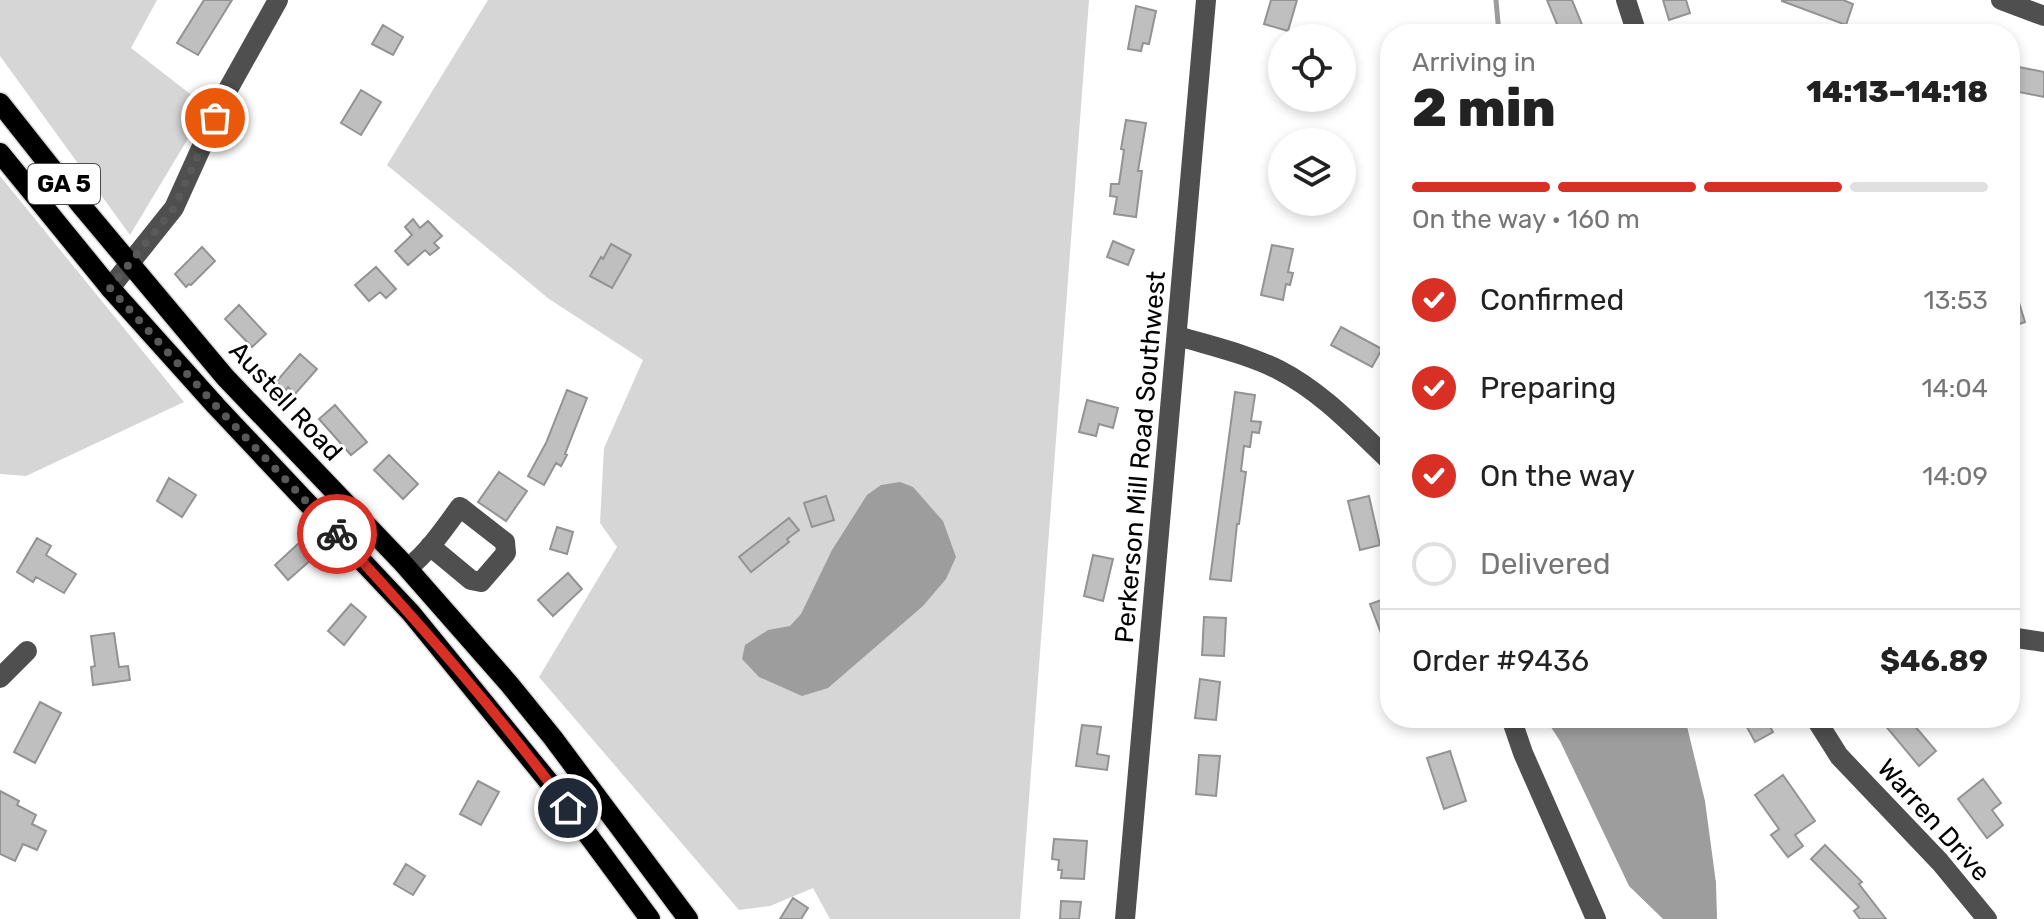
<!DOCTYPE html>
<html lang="en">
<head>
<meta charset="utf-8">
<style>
  body { margin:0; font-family:Rubik,sans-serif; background:#f2f2f2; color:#222; height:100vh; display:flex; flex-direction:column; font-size:30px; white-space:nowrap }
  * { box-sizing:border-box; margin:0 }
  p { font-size:26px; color:#767676 }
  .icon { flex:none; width:44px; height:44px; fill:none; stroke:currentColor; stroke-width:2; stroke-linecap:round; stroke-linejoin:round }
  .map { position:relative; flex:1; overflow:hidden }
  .sheet { position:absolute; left:1380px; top:24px; width:640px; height:704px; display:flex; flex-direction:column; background:#fff; border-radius:32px; box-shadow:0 4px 12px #0003 }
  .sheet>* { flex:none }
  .controls { position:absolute; left:1268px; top:24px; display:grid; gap:16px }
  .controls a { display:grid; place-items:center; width:88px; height:88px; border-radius:50%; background:#fff; box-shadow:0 4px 12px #0003; font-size:40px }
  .pin { position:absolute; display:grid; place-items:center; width:68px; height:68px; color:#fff; margin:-34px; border:4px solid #fff; border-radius:50%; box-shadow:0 2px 8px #0007 }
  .courier { position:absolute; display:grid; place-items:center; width:80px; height:80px; margin:-40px; border:6px solid #d93025; border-radius:50%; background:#fff; color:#222; box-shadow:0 2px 10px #0007 }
  .head em { font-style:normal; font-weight:800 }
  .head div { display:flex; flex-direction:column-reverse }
  .head { display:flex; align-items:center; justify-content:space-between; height:136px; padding:0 32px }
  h1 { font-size:52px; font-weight:800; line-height:60px }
  .bar { display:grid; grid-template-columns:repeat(4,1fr); gap:12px 8px; align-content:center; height:96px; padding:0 32px }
  .bar i { height:10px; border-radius:6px; background:#e0e0e0 }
  .bar .selected { background:#d93025 }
  .bar p { grid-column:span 4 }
  .line { display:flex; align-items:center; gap:20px; padding:0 32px; border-top:2px solid #e0e0e0 }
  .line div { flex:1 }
  ol { padding:0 32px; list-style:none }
  li { display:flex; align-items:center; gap:24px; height:88px }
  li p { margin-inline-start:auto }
  li .icon { padding:8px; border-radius:50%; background:#d93025; color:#fff; stroke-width:4 }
  li:last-child { color:#767676 }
  li i { width:44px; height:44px; border:4px solid #e0e0e0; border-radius:50% }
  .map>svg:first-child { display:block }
  .green { fill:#d6d6d6 }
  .water { fill:#9d9d9d }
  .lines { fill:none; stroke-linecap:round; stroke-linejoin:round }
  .stream { stroke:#9d9d9d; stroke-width:5 }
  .building { fill:#bfbfbf; stroke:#939393; stroke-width:2 }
  .major-casing { stroke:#dbdbdb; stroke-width:23 }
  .minor { stroke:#4f4f4f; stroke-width:20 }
  .major { stroke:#000; stroke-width:20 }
  .done { stroke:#595959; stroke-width:8; stroke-dasharray:0 14.4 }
  .route { stroke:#d93025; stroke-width:10 }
  .labels { text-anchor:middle; stroke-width:6; stroke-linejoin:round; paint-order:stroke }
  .shield { fill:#fff; stroke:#4c4c4c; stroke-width:2 }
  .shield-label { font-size:24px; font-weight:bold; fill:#000 }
  .street-label { font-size:26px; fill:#000; stroke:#fff }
</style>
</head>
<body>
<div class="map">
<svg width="2044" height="919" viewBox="0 0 2044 919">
  <rect width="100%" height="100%" fill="#fff"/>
  <path class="green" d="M0,0H157L131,48L207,107L130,235L0,56Z
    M488,0H1089L1020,919H830L813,888L770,906L739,910L539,677L617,547L600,523L604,448L643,360L549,299L387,165Z
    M0,176L184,402L26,476L0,474Z"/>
  <path class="water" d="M900,482L913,487L943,521L956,557L946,579L923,606L828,688L802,696L759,677L742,659L745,645L768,630L790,626L801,614L832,550L867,495L881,485Z
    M1545,718H1685L1705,801L1716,883L1717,919H1663L1629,886L1560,741Z"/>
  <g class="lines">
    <path class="stream" d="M1496,0L1499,34"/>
  </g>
  <path class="building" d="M204,0H232L198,55L177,43Z
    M1271,0H1297L1288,31L1264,24Z
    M1547,0H1572L1583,27L1567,34H1561Z
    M1663,0H1686L1690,13L1669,20Z
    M1782,0H1843L1853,4L1846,25L1782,1Z
    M1136,6L1156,11L1149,44L1143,43L1141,51L1128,49Z
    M383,25L403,37L393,55L372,44Z
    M2019,67L2044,72V97L2014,91Z
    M361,90L381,102L361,135L341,123Z
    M1126,120L1146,123L1138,171H1142L1136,217L1114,214L1117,197L1110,196L1111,184H1119L1124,150L1121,149Z
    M413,219L420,228L428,221L442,236L434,243L439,248L430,255L425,250L408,265L395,251L412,235L405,227Z
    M1113,241L1134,250L1128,265L1107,257Z
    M611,244L631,255L612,288L590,276L601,257L603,259Z
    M1272,245L1293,249L1288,272L1293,273L1290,285L1286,284L1283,300L1261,295Z
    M202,247L215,261L191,285L189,284L186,287L175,274Z
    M376,267L396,289L386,298L380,292L369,301L355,285Z
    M2013,283L2025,322L2010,327V284Z
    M239,305L266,334L252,347L225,319Z
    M1341,327L1382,349L1372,367L1331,345Z
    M300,354L317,369L295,394L288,387L286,390L276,382Z
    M567,390L587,398L565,454L567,455L561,466L556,463L544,485L528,476L546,443Z
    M1235,392L1255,395L1251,421L1261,422L1259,433L1252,432L1250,447L1244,446L1241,471L1246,472L1239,524H1237L1231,581L1210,579Z
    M1087,400L1118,408L1113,428L1099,424L1096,436L1079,432Z
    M335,405L367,442L351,455L319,419Z
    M389,455L418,484L403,499L374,470Z
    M499,472L527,491L506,521L478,502Z
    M169,478L196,495L182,517L157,501Z
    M826,496L834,520L812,527L804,503Z
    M1369,496L1380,545L1360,550L1348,501Z
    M789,518L799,530L787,539L789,542L751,572L739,557Z
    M557,527L573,532L567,554L550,549Z
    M37,538L51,546L46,555L76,574L64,593L36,577L33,582L17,572Z
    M299,543L312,559L288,580L275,565Z
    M1093,555L1113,559L1103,601L1084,596Z
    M568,573L582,589L553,616L538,600Z
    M1390,597V654H1389L1370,604Z
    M351,604L366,617L344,645L328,631Z
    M1204,617L1226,618L1224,656L1202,655Z
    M114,633L119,667L128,666L130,680L93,685L91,667L95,666L91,636Z
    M1200,679L1220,682L1216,720L1195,718Z
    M40,702L61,713L35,763L14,752Z
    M1742,718H1765L1773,732L1755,742Z
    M1879,718H1908L1936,751L1919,766Z
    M1082,725L1101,727L1097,754L1109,756L1107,770L1076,766Z
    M1450,751L1466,801L1444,809L1427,758Z
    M1199,755L1220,756L1216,796L1196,794Z
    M1783,775L1815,821L1795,835L1803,846L1788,857L1771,835L1779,829L1755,795Z
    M1983,779L2001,803L1992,810L2003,825L1987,838L1958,799Z
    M478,781L499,792L481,825L460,814Z
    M0,791L19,801L17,805L36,815L32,824L46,831L37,850L23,844L15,861L0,854Z
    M1054,839L1087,841L1084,879L1061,878L1062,870H1058L1059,860L1052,859Z
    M1825,845L1862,882L1859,884L1886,919H1860L1854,911L1859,907L1811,859Z
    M406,864L425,876L413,895L394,884Z
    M793,898L808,908L801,919H780Z
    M1061,901L1081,902L1079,919H1060Z"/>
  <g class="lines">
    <defs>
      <path id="major" d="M0,103L80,204L225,377L401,561L510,685L553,738L688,919
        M0,153L110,288L216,406L411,613L549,782L650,919"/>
    </defs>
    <use href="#major" class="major-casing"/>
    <path class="minor" d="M1626,0L1637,34
      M2001,0L2044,16
      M110,288L174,208L226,93L278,0
      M1178,336C1211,346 1247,354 1279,370C1322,392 1355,428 1390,461
      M408,568C429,551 444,529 460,507L505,542L506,553L481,582L471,580L430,546
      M2010,637L2044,642
      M0,678L27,651
      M1511,718L1523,753L1596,919
      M1815,718L1839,756L1940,862L1987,919
      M1125,919L1206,0"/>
    <use href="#major" class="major"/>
  </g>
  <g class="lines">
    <path class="done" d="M215,118L174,208L110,288L216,406L337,534"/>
    <path class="route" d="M337,534C418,622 498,712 568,808"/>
  </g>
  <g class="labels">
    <rect class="shield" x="28" y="164" width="72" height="40" rx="6"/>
    <g class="shield-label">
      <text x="64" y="192">GA 5</text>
    </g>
    <g class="street-label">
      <text transform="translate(286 401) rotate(47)" y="9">Austell Road</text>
      <text transform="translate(1140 457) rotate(-85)" y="9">Perkerson Mill Road Southwest</text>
      <text transform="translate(1934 820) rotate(48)" y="9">Warren Drive</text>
    </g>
  </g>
</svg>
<div class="controls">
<a><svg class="icon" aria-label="locate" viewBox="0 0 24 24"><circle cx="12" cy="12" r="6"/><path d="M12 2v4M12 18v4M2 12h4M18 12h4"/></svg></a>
<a><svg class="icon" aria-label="layers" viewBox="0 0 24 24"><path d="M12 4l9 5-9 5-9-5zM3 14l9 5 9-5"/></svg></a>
</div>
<div class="pin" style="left:215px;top:118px;background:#ea580c"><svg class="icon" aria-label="bag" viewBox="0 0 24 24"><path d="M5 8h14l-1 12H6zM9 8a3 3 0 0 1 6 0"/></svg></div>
<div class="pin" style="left:568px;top:808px;background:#1f2937"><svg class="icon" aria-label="home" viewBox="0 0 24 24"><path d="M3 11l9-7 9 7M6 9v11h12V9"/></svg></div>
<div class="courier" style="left:337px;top:534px"><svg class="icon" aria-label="bike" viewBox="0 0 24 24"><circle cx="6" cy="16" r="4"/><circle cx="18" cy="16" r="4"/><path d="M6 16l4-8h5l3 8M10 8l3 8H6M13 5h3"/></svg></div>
<section class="sheet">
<div class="head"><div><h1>2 min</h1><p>Arriving in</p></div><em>14:13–14:18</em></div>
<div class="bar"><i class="selected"></i><i class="selected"></i><i class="selected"></i><i></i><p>On the way · 160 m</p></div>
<ol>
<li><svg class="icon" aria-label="check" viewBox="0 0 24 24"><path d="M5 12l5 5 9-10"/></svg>Confirmed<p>13:53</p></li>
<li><svg class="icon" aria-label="check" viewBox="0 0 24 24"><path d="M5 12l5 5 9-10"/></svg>Preparing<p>14:04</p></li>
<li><svg class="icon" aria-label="check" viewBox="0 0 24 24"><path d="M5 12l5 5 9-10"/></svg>On the way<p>14:09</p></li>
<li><i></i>Delivered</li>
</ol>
<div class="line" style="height:104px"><div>Order #9436</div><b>$46.89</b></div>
</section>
</div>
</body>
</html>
